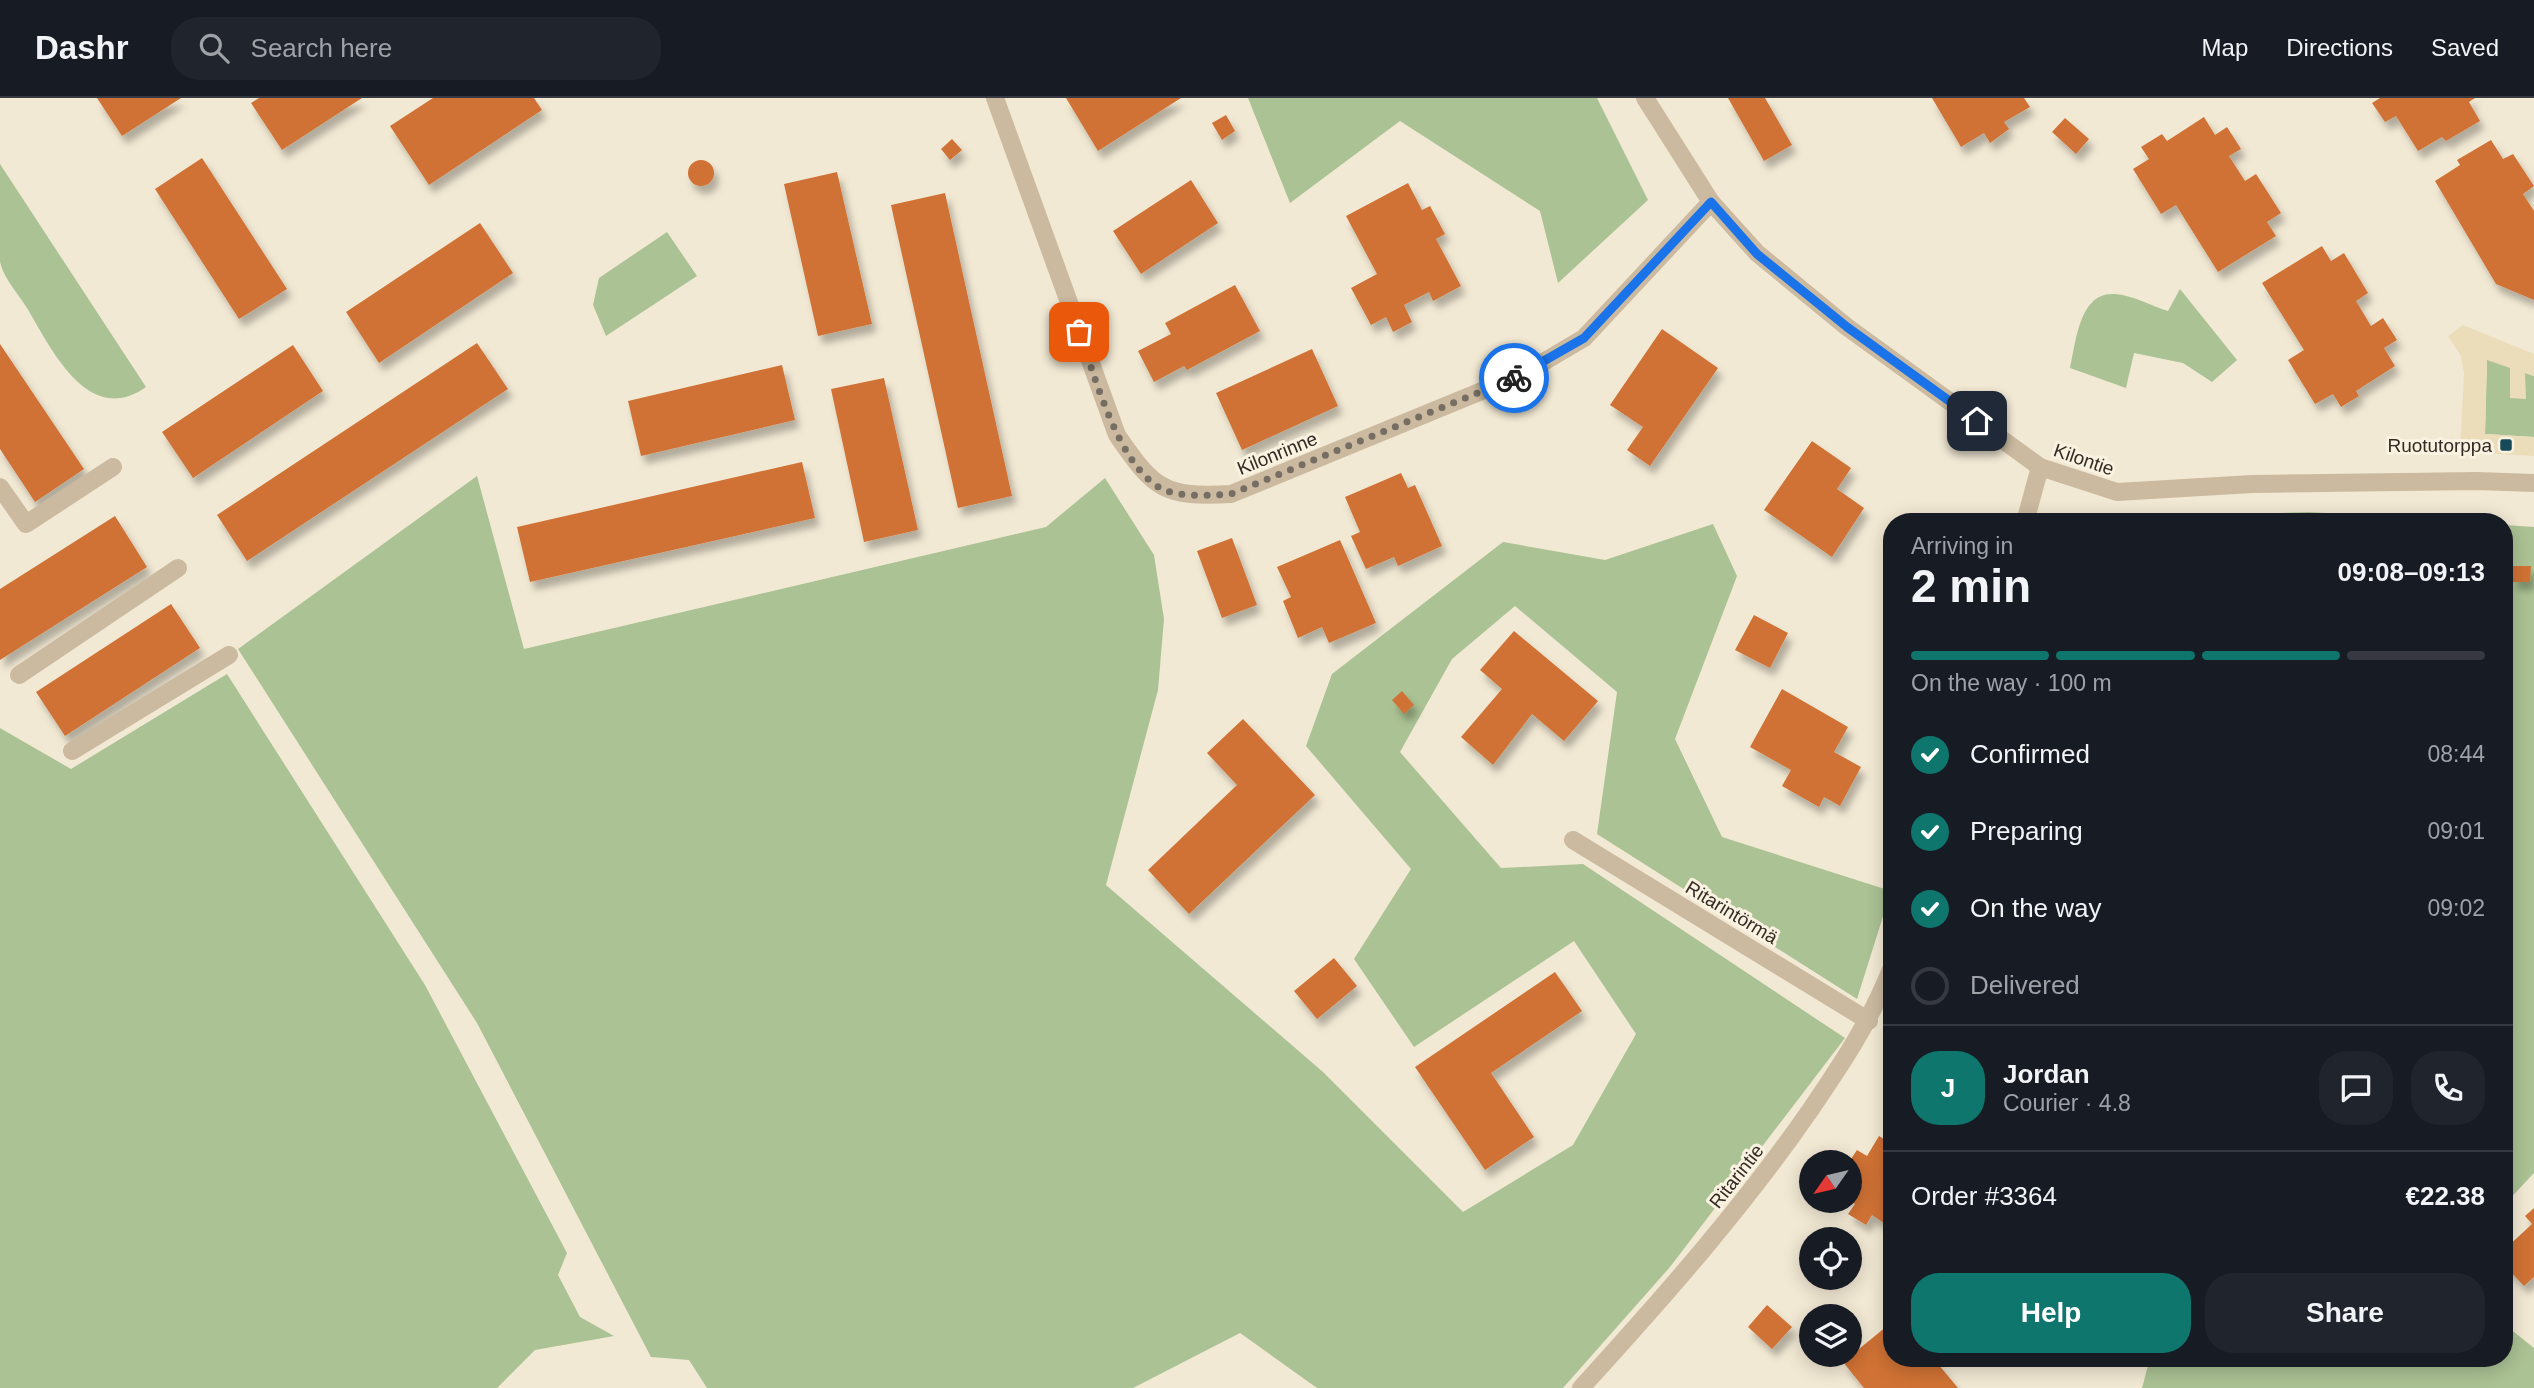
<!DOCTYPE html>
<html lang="en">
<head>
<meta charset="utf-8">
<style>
  body { margin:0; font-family:Helvetica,sans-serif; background:#20242c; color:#f1f3f6; height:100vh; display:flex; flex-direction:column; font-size:26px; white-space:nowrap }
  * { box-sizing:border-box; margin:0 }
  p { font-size:23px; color:#9ea1a6 }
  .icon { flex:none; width:38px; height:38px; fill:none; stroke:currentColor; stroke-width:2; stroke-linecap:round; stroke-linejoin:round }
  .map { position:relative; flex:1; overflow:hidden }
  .panel { position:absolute; left:1883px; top:415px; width:630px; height:854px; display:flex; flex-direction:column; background:#171b24; border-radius:28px; box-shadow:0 4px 18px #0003 }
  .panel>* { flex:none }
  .needle { width:46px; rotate:236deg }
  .controls { position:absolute; left:1799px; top:1052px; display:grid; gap:14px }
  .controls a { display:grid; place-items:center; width:63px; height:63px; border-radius:50%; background:#171b24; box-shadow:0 4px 18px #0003; font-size:35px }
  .pin { position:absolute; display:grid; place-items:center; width:60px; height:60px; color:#fff; margin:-30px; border-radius:14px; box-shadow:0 4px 10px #0006 }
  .courier { position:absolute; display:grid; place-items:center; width:70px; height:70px; margin:-35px; border:5px solid #1a73e8; border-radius:50%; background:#fff; color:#222; box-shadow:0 2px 9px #0007 }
  .summary em { font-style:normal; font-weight:800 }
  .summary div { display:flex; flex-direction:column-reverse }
  .summary { display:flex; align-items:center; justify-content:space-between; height:119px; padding:0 28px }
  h1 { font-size:46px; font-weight:800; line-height:52px }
  .bar { display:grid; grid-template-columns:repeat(4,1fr); gap:10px 7px; align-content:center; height:84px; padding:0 28px }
  .bar i { height:9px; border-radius:5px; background:#363941 }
  .bar .current { background:#0f766e }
  .bar p { grid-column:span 4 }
  .line { display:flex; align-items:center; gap:18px; padding:0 28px; border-top:2px solid #363941 }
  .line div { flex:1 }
  .round { display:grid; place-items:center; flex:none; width:74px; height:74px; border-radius:28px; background:#20242c }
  ol { padding:0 28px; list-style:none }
  li { display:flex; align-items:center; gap:21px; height:77px }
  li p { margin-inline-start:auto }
  li .icon { padding:7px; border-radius:50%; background:#0f766e; color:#fff; stroke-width:4 }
  li:last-child { color:#9ea1a6 }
  li i { width:38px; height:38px; border:4px solid #363941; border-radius:50% }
  .primary-button { display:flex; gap:14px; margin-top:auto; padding:14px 28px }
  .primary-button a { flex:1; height:80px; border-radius:28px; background:#0f766e; color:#fff; font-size:28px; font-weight:800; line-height:80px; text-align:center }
  .primary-button a+a { background:#20242c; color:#f1f3f6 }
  header { display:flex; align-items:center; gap:42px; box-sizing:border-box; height:98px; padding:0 35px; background:#171b24; border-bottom:2px solid #363941 }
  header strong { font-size:33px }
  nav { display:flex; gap:38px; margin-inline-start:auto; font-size:24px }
  .search { width:490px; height:63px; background:#20242c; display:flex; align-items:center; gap:18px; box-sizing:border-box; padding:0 24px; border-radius:28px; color:#9ea1a6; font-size:26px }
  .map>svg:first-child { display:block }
  .green { fill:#abc294 }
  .plaza { fill:#ecddba }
  .building { fill:#d07235; filter:url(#shadow) }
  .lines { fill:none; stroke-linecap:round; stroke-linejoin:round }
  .service { stroke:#cbbaa0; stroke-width:18 }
  .minor { stroke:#cbbaa0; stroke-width:18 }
  .tertiary { stroke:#cbbaa0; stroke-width:18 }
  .done { stroke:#766e62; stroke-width:7; stroke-dasharray:0 12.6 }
  .route { stroke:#1a73e8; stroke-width:9 }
  .poi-dot { fill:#174a58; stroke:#faf2e0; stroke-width:2.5 }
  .labels { text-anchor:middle; stroke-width:6; stroke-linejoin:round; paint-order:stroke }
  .poi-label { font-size:19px; fill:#342b24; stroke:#faf2e0; text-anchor:end }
  .street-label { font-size:19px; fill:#342b24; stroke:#faf2e0 }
</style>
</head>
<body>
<header>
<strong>Dashr</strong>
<div class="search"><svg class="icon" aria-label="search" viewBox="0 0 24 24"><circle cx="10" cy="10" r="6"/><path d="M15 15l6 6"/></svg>Search here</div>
<nav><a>Map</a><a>Directions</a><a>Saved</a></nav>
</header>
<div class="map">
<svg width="2534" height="1290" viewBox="0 0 2534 1290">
  <defs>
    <filter id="shadow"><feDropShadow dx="4.5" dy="8" stdDeviation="3.5" flood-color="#0004"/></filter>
  </defs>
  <rect width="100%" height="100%" fill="#f2e9d4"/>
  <path class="green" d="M1248,0H1597L1648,102L1558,185L1540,113L1400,23L1290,105Z
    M0,66L146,289C88,330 51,250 27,210C19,197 2,178 0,163C0,132 0,98 0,66Z
    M667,134L697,178L606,238L593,207L599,180Z
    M2180,191L2237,262L2212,284L2183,265L2134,255L2126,290L2070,270C2076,245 2079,193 2115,196C2132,197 2152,208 2168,213Z
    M2487,261L2534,278V339L2485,336Z
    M477,378L524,551L1046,429L1105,380L1154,457L1164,521L1158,592L1106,787L1323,974L1463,1114L1573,1047L1636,936L1574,843L1414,949L1354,861L1411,771L1306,648L1332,576L1503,444L1605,462L1713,426L1737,478L1675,641L1722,739L1891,793L1857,901L1597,736L1617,594L1515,508L1452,561L1400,654L1501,770L1583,766L1845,940L1670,1169L1563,1290H1317L1240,1235L1133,1290H707L689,1262L651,1259L477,925L238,551Z
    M2309,414L2463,423H2278L2279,415Z
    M2504,427L2534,429V1075L2504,1107Z
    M227,576L425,887L567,1155L558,1177L580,1219L614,1238L535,1252L497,1290H0V630L71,671Z
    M2504,1226L2534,1250V1290H2142L2150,1260H2504Z"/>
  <path class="plaza" d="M2463,227L2534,256V278L2525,275L2526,301L2510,300V270L2487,262L2485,336L2534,339V358L2460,354L2464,275L2461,258L2448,238Z"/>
  <path class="building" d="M97,0H181L122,38Z
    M259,0H362L282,52L251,5Z
    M433,0H534L542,12L429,87L390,28Z
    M1066,0H1181L1098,53Z
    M1728,0H1765L1792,47L1764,63Z
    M1932,0H2024L2030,9L2004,24L2009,31L1990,45L1984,35L1961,49Z
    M2380,0H2475L2469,4L2480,23L2446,43L2442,39L2418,53L2396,18L2385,24L2372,5Z
    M1226,17L1235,33L1222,42L1212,25Z
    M2204,19L2215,37L2227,29L2241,51L2229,58L2245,83L2256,76L2281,115L2267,124L2276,138L2218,174L2176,107L2161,116L2133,71L2149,61L2141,49L2162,36L2167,43Z
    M2065,20L2089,41L2076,56L2052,34Z
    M952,41L962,52L950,62L941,51Z
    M2491,42L2503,61L2513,56L2534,88L2523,96L2534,113V202L2496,186L2435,83L2460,67L2457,62Z
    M202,60L287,191L239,221L155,91Z
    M688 75a13 13 0 1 1 26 0a13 13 0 1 1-26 0Z
    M837,74L872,226L818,238L784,86Z
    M1191,82L1218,125L1141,176L1113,133Z
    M1408,85L1422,112L1430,108L1445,136L1436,141L1461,188L1433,203L1429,194L1404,207L1412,224L1393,234L1386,219L1371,227L1351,190L1377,176L1346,118Z
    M945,95L1012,398L958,410L891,107Z
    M480,125L513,175L379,265L346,214Z
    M2322,148L2331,163L2344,155L2368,195L2356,203L2371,228L2383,220L2397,242L2384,250L2395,268L2356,293L2359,298L2341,309L2333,296L2315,306L2288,262L2304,252L2262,185Z
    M1235,187L1260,233L1187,272L1184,268L1154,284L1138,253L1171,236L1165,225Z
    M1662,231L1718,270L1650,368L1627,352L1643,329L1610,307Z
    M477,245L508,291L247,463L217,417Z
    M0,246L84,371L35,404L0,351Z
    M293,247L323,293L193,380L162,334Z
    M1312,251L1338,308L1242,352L1216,295Z
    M782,267L795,322L641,358L628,303Z
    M884,280L918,432L864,444L831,291Z
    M1812,343L1851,370L1837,391L1864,410L1832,459L1764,412Z
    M802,364L815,420L530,484L517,429Z
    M1401,375L1408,390L1415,387L1442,448L1398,468L1394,459L1366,471L1351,438L1360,434L1345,399Z
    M115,418L147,469L0,562V491Z
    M1232,440L1257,507L1222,520L1197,453Z
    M1340,442L1376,525L1329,545L1322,529L1298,540L1283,503L1291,499L1277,469Z
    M2513,468H2531L2530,484H2513Z
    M171,506L200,550L65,638L36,594Z
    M1754,517L1788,535L1770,570L1735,552Z
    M1514,533L1598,603L1564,643L1532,616L1493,667L1461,639L1502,591L1480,572Z
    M1782,591L1848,629L1834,654L1861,669L1840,708L1824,699L1819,709L1782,688L1791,672L1750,649Z
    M1402,593L1414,607L1404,616L1392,602Z
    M1243,621L1315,697L1189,816L1148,772L1237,687L1207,655Z
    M1334,860L1357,888L1317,921L1294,893Z
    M1555,874L1582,913L1491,975L1534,1039L1485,1072L1415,969Z
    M1879,1038L1892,1046V1113L1884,1125L1872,1117L1866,1127L1848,1116L1855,1106L1850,1103L1849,1064L1857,1052L1867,1058Z
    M2534,1110V1179L2524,1188L2504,1167V1152L2532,1126L2525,1118Z
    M1767,1207L1792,1229L1772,1251L1748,1229Z
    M1892,1224V1260H1933L1958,1290H1864L1843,1264Z"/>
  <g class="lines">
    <path class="service" d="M0,389L26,426L113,369
      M19,577L178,470
      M72,653L229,557"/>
    <path class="minor" d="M995,0L1117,337C1154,391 1164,400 1231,396L1523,276L1584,240L1711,104
      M2025,424L2040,369
      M1573,742L1869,923
      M1581,1290C1662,1201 1742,1111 1811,1011C1843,964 1871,922 1892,869"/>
    <path class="tertiary" d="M1645,0L1711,104L1757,155L1847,229L2040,369L2117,394L2252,386L2477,383L2534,385"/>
  </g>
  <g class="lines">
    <path class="done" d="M1079,234C1095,278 1117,362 1157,388C1177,401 1209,397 1231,396L1514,280"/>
    <path class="route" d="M1514,280L1584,240L1711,104L1757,156L1847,229L1977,323"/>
  </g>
  <rect class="poi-dot" x="2499" y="340" width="14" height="14" rx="3.5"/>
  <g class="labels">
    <g class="poi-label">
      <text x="2492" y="354">Ruotutorppa</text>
    </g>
    <g class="street-label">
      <text transform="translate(1277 355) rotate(-22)" y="7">Kilonrinne</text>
      <text transform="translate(2084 361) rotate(19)" y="7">Kilontie</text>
      <text transform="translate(1732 814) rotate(31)" y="7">Ritarintörmä</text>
      <text transform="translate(1736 1078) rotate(-52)" y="7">Ritarintie</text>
    </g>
  </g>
</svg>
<div class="controls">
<a><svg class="needle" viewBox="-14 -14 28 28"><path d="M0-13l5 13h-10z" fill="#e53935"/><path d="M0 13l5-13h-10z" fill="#9ea1a6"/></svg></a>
<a><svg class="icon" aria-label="locate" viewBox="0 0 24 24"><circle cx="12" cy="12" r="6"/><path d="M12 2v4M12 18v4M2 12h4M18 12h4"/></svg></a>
<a><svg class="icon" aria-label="layers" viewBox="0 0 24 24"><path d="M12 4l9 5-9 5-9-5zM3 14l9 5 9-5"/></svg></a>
</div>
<div class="pin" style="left:1079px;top:234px;background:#ea580c"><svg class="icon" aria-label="bag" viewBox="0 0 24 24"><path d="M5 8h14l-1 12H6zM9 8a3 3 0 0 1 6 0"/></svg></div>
<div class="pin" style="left:1977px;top:323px;background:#1f2937"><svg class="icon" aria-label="home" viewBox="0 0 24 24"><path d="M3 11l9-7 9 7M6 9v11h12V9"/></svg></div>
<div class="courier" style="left:1514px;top:280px"><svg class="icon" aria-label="bike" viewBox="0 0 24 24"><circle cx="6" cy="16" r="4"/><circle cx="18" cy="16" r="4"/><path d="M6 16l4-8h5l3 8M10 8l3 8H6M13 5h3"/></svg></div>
<section class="panel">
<div class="summary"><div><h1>2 min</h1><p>Arriving in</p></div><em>09:08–09:13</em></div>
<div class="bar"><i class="current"></i><i class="current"></i><i class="current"></i><i></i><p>On the way · 100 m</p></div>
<ol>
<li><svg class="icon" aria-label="check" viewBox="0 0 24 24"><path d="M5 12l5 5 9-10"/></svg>Confirmed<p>08:44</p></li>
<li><svg class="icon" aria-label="check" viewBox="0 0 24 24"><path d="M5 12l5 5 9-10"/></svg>Preparing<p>09:01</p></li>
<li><svg class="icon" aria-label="check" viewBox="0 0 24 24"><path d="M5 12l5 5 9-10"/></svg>On the way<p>09:02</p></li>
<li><i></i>Delivered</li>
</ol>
<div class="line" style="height:126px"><b class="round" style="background:#0f766e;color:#fff">J</b><div><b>Jordan</b><p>Courier · 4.8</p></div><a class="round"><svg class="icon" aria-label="chat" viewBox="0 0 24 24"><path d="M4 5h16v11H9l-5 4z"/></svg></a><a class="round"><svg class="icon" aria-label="phone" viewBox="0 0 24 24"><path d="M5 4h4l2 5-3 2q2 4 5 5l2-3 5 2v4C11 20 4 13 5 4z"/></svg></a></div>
<div class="line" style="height:91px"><div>Order #3364</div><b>€22.38</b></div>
<div class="primary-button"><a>Help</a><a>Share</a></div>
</section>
</div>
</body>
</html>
